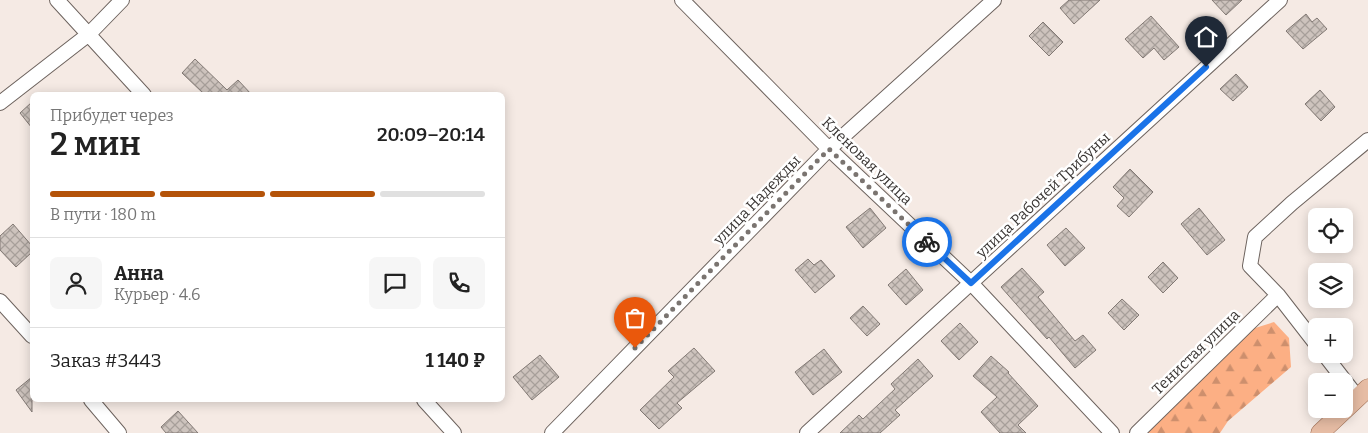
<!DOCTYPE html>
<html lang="ru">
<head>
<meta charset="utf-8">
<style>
  body { margin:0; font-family:Bitter,serif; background:#f6f6f6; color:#222; height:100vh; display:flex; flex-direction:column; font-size:19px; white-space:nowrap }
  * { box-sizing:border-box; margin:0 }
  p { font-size:16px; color:#767676 }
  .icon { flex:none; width:28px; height:28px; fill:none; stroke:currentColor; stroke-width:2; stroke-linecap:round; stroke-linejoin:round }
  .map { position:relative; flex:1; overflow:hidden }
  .sheet { position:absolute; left:30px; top:92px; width:475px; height:310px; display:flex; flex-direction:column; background:#fff; border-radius:8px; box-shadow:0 2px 12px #0003 }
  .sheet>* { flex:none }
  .controls { position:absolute; left:1308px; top:208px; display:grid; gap:10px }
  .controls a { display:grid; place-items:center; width:45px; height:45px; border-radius:8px; background:#fff; box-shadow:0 2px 12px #0003; font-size:25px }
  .pin { position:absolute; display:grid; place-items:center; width:42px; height:42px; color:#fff; margin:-51px -21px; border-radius:50% 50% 50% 0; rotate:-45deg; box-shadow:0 0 5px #0007 }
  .pin .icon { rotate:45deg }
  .courier { position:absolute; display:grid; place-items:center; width:50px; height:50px; margin:-25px; border:4px solid #1a73e8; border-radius:50%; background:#fff; color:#222; box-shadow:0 1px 6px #0007 }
  .summary em { font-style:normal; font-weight:600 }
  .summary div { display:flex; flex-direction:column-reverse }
  .summary { display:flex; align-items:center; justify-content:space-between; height:85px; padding:0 20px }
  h1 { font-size:32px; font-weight:600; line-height:38px }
  .bar { display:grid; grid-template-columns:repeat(4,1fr); gap:8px 5px; align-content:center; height:60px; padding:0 20px }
  .bar i { height:6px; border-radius:4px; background:#e0e0e0 }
  .bar .selected { background:#b45309 }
  .bar p { grid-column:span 4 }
  .line { display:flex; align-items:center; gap:12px; padding:0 20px; border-top:1px solid #e0e0e0 }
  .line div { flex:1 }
  .round { display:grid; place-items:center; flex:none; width:52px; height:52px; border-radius:8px; background:#f6f6f6 }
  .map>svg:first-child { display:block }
  .forest { fill:url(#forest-firs) }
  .building { fill:url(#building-cross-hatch); stroke:#827974 }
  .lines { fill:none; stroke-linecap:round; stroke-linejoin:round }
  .minor-casing { stroke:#6d635e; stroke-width:16 }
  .major-casing { stroke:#9f6f54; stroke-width:19 }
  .minor { stroke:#fff; stroke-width:14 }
  .major { stroke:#e6bca4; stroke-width:18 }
  .done { stroke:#7a7470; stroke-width:5; stroke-dasharray:0 9 }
  .route { stroke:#1a73e8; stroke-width:6 }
  .labels { text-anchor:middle; stroke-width:5; stroke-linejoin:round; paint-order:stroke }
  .street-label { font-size:15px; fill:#383432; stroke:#fff }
</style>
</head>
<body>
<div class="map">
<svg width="1368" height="433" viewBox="0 0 1368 433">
  <defs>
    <pattern id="forest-firs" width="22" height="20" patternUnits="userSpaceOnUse" patternTransform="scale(1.25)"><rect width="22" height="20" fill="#fcaf84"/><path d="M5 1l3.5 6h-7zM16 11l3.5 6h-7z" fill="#cd8f6d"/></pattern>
    <pattern id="building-cross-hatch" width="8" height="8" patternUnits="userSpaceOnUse" patternTransform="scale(1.25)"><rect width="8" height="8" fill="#cdc3bd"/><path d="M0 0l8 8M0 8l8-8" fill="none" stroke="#a79f9a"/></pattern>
  </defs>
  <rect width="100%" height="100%" fill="#f5eae4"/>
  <path class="forest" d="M1274,322L1289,338L1291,367L1228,421L1220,433H1148L1252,329Z"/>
  <path class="building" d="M1069,0H1100L1074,24L1060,8Z
    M1212,0H1242L1226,15Z
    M1306,14L1312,22L1317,18L1327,29L1303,49L1286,31Z
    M1151,16L1179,47L1164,60L1154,48L1143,58L1125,39Z
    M1043,22L1063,42L1049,56L1029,36Z
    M195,59L227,90L238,80L252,95H205L182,73Z
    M1236,74L1248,87L1233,101L1220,89Z
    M1320,90L1335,107L1321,121L1305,104Z
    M32,102V128L20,113Z
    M1130,169L1153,192L1129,217L1117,206L1124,198L1113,187Z
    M870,208L886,228L863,248L846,227Z
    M1199,208L1225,240L1207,255L1181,224Z
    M13,224L32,246V252L16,267L0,250V236Z
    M1066,228L1085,248L1065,266L1047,245Z
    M808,259L814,265L821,260L835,276L815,293L795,270Z
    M1163,262L1178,278L1163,293L1148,277Z
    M1022,268L1044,292L1038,297L1075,341L1083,335L1096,350L1075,368L1049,337L1047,339L1001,287Z
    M906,269L923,290L906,305L888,285Z
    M1122,299L1139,315L1124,330L1108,313Z
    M863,306L880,324L867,336L850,318Z
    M960,323L978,342L959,360L941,341Z
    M694,348L715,371L677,403L682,408L659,429L640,410L674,377L668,371Z
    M824,349L842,372L813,395L795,372Z
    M540,355L559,377L532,400L513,377Z
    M991,356L1009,372L1008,373L1038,406L1018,425L1026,433H1000L981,412L997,397L973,376Z
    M918,359L933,376L895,410L900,415L880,433H840L859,415L863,419L895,389L891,384Z
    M32,377V412L16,390Z
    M178,411L198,433H166L161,427Z"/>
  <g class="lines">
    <defs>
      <path id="minor" d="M57,0L144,95
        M682,0L829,149L971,283L1112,433
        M0,103L89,34L122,0
        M0,301L32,336
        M1316,344L1278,295L1250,266L1255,237L1292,203L1368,140
        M1324,354L1358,398
        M91,400L119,433
        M424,400L454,433
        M552,433L829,149L994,0
        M807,433L1280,0
        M1137,433L1278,295"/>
      <path id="major" d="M1320,433L1368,388"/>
    </defs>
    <use href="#minor" class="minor-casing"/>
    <use href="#major" class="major-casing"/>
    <use href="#minor" class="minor"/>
    <use href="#major" class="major"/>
  </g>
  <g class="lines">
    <path class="done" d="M635,348L829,149L927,242"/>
    <path class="route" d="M927,242L971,283L1206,67"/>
  </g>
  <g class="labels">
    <g class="street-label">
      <text transform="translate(867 161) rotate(44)" y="5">Кленовая улица</text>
      <text transform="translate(1043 195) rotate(-43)" y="5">улица Рабочей Трибуны</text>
      <text transform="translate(757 200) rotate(-46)" y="5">улица Надежды</text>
      <text transform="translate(1196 352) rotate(-44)" y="5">Тенистая улица</text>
    </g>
  </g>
</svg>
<div class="controls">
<a><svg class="icon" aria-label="locate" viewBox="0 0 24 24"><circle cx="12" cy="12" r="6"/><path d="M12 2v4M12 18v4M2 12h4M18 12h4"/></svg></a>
<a><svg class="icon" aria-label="layers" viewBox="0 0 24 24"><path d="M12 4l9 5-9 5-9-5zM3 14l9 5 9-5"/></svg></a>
<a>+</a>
<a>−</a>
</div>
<div class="pin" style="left:635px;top:348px;background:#ea580c"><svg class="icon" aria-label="bag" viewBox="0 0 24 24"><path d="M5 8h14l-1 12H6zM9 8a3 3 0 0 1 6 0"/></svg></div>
<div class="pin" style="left:1206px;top:67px;background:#1f2937"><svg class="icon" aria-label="home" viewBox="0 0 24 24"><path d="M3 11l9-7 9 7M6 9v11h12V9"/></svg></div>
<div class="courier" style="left:927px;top:242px"><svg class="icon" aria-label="bike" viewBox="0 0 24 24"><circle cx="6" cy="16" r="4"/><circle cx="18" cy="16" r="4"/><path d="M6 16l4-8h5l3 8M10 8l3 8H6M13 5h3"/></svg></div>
<section class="sheet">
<div class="summary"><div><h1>2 мин</h1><p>Прибудет через</p></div><em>20:09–20:14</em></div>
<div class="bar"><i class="selected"></i><i class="selected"></i><i class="selected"></i><i></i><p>В пути · 180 m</p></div>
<div class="line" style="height:90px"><a class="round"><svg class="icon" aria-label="person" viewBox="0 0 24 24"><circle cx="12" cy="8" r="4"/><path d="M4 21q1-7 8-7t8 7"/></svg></a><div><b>Анна</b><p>Курьер · 4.6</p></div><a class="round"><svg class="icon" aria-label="chat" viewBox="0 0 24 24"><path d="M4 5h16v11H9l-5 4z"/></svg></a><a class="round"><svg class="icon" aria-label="phone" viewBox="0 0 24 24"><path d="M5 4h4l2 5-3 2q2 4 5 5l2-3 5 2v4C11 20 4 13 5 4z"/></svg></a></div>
<div class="line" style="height:65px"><div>Заказ #3443</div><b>1 140 ₽</b></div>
</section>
</div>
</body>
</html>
